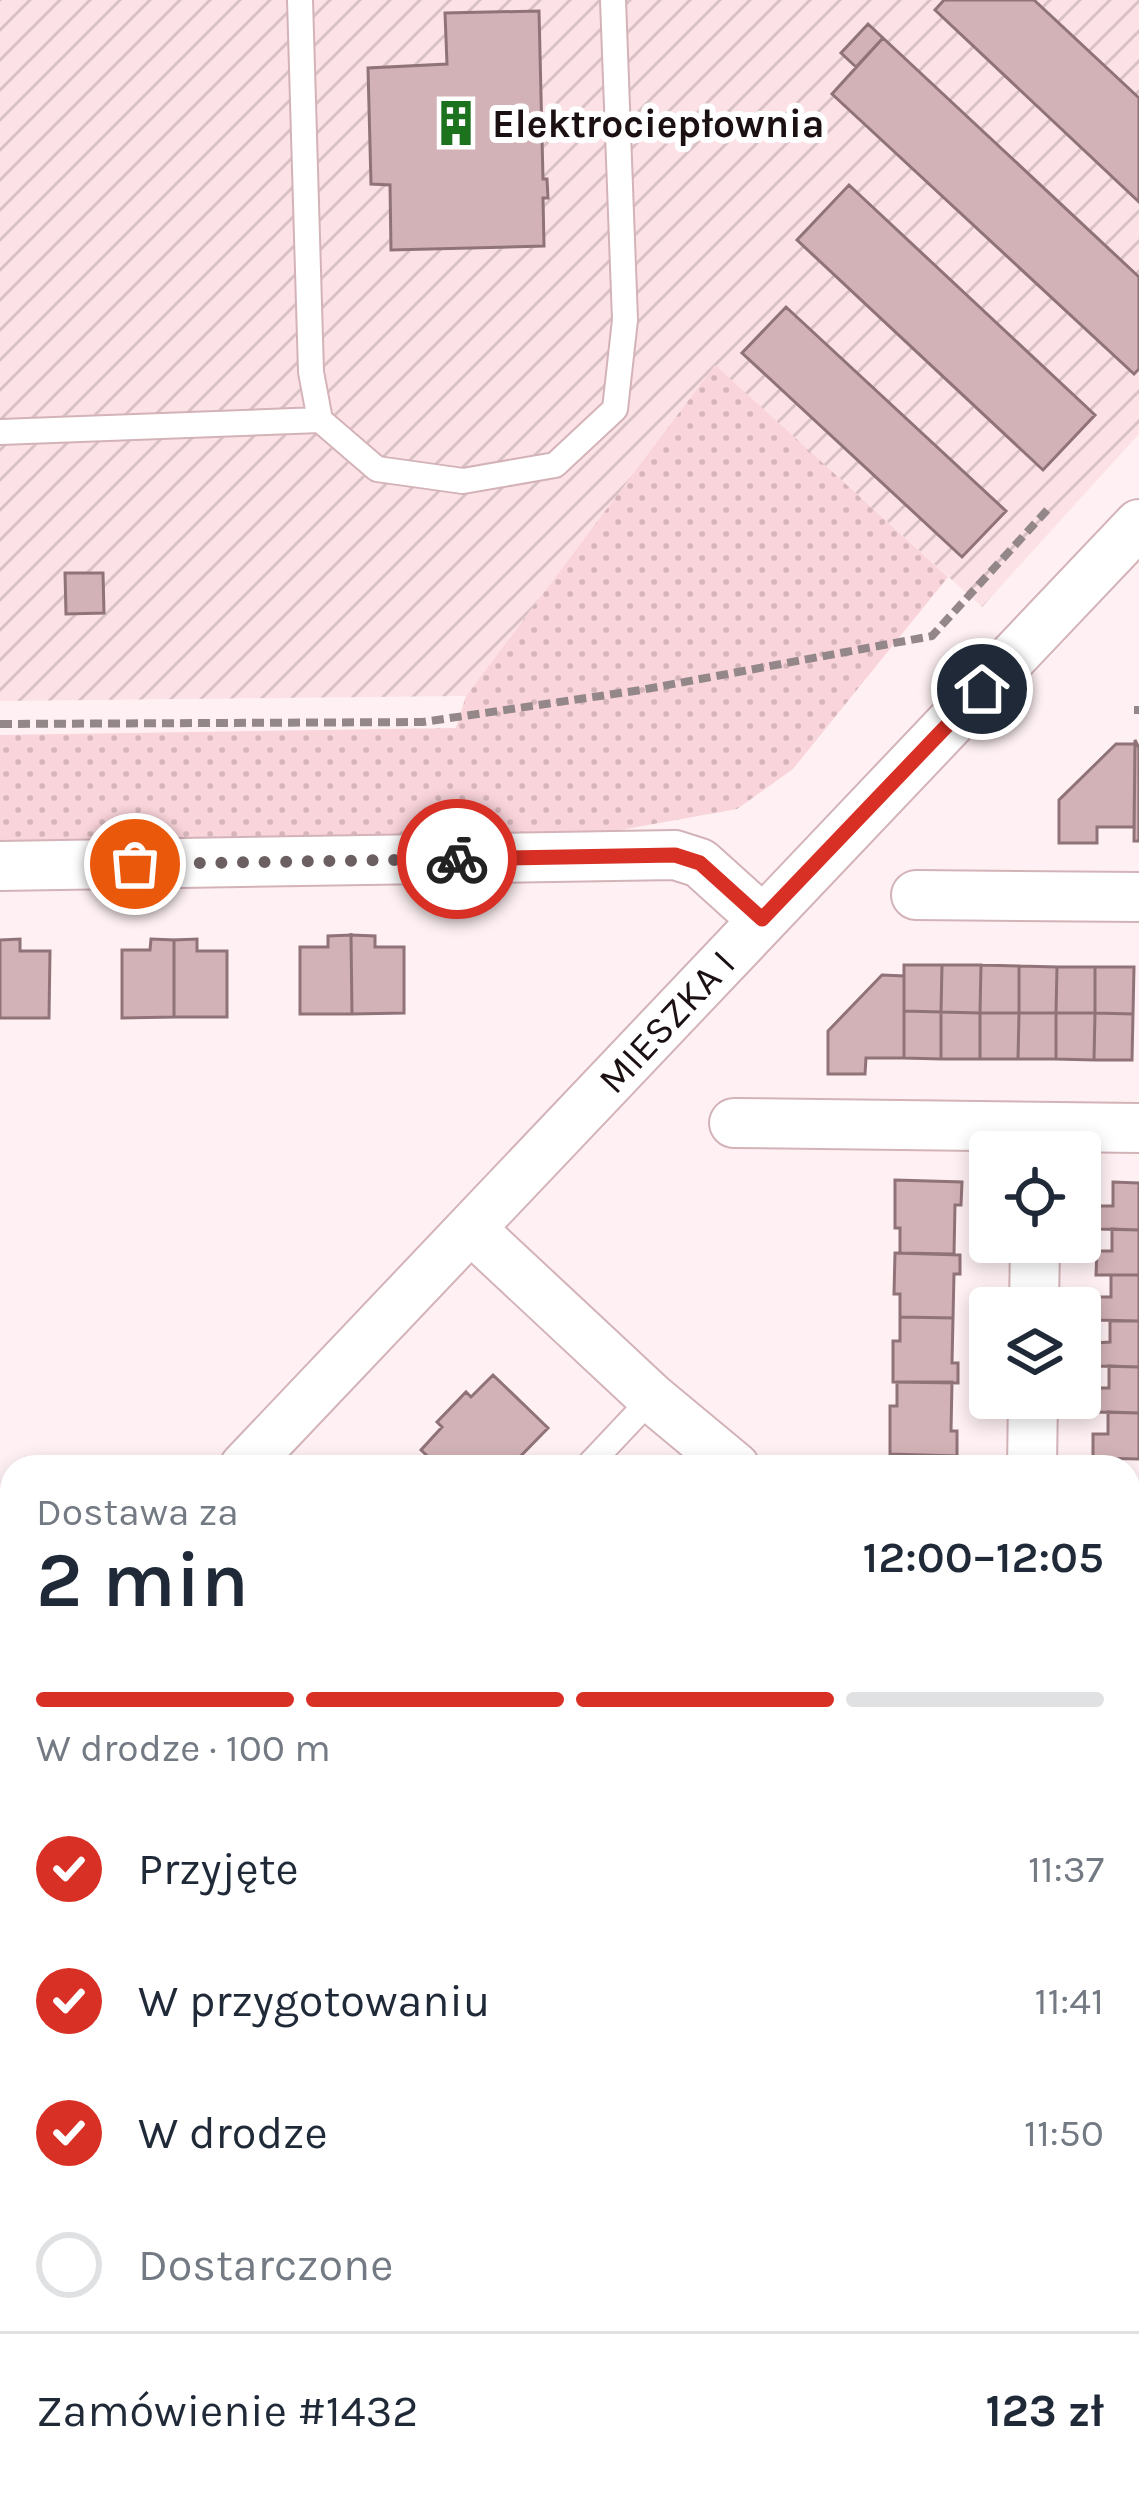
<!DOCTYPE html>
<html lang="pl">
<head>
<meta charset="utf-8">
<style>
  body { margin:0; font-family:Karla,sans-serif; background:#f6f6f7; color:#1f2937; height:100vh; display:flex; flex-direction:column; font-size:45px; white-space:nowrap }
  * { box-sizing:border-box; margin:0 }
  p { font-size:39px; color:#747a83 }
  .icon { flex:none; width:66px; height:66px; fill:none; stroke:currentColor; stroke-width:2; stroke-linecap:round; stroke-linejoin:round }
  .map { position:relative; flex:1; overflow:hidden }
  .panel { position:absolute; left:0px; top:1455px; width:1140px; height:1056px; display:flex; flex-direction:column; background:#fff; border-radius:36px 36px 0 0; box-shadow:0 6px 18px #0003 }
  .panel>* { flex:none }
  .controls { position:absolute; left:969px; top:1131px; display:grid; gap:24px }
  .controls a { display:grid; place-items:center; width:132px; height:132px; border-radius:12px; background:#fff; box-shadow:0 6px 18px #0003; font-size:60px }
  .pin { position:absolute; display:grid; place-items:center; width:102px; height:102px; color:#fff; margin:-51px; border:6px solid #fff; border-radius:50%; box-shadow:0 3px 12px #0007 }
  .courier { position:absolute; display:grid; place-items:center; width:120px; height:120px; margin:-60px; border:9px solid #d93025; border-radius:50%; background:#fff; color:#222; box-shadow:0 3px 15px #0007 }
  .overview em { font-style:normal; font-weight:600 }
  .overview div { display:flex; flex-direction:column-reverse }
  .overview { display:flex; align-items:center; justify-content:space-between; height:204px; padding:0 36px }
  h1 { font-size:78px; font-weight:600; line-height:90px }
  .bar { display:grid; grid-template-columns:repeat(4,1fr); gap:18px 12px; align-content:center; height:144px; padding:0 36px }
  .bar i { height:15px; border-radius:9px; background:#e0e1e3 }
  .bar .selected { background:#d93025 }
  .bar p { grid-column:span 4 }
  .line { display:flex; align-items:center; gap:30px; padding:0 36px; border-top:3px solid #e0e1e3 }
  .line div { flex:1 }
  ol { padding:0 36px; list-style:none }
  li { display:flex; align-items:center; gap:36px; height:132px }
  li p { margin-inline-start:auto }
  li .icon { padding:12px; border-radius:50%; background:#d93025; color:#fff; stroke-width:4 }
  li:last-child { color:#747a83 }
  li i { width:66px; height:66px; border:6px solid #e0e1e3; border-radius:50% }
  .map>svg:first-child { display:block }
  .industrial { fill:url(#industrial-furrows) }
  .grass { fill:url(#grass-dots) }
  .building { fill:#d2b2b7; stroke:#907378; stroke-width:3 }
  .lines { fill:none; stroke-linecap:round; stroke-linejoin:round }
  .service-casing { stroke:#d3b3b8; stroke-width:28 }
  .minor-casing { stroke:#d3b3b8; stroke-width:52 }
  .path { stroke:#948789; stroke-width:8; stroke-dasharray:12 6; stroke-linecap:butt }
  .service { stroke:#fff; stroke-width:24 }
  .minor { stroke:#fff; stroke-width:48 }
  .done { stroke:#6b5f61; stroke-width:12; stroke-dasharray:0 21.6 }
  .route { stroke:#d93025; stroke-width:15 }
  .labels { text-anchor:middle; stroke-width:12; stroke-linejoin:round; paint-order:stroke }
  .poi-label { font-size:39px; font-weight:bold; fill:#1b1012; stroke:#fff; text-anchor:start }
  .street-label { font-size:39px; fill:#1b1012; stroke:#fff }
</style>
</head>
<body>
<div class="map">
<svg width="1139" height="2511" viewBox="0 0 1139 2511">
  <defs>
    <pattern id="industrial-furrows" width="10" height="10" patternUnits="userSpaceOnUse" patternTransform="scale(3)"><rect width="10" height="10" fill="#fce2e6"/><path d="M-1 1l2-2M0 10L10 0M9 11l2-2" fill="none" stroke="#d7c1c4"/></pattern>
    <pattern id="grass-dots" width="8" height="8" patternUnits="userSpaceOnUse" patternTransform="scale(3)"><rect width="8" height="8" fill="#f9d4da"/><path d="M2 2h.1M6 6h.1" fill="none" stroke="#d5b5ba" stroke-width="1.8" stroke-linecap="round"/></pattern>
  </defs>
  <rect width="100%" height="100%" fill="#fff1f3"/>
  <path class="industrial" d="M0,0H1139V434L982,607L715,366L466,696L0,701Z"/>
  <path class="grass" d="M715,365L948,577L793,769L737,809L504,851L0,855V735L456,728L466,696Z
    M0,2325H12V2499H1128V2326H1139V2511H0Z"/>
  <path class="building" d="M944,0H1034L1139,98V202L935,10Z
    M539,11L543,179H547L548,198H543L544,246L391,250L390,185L371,184L368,68L447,64L445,13Z
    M868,24L883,38L856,67L841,53Z
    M883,38L1139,277V369L1134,374L832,94Z
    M849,185L1095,415L1043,470L797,240Z
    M786,307L1006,511L962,557L742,353Z
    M65,573H103L104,613L66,614Z
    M1135,740L1139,748V841H1134Z
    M1116,744H1135L1134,827H1097V843H1059V800Z
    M351,935L352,1014H300V947H328V936Z
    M351,935L375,936V947H404V1013L352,1014Z
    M20,939V951H50L49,1018H0V940Z
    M151,939L174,940V1017L122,1018V950H150Z
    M197,939V951H227V1017H174V940Z
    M904,965H942L941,1012L904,1011Z
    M942,965H981L980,1013L941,1012Z
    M981,965L1019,966V1013H980Z
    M1019,966L1057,967L1056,1013H1019Z
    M1057,967H1095V1013H1056Z
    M1095,967H1134L1133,1014L1095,1013Z
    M882,975L904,976V1058H866L865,1074H828V1031Z
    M904,1011L941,1012V1059L904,1058Z
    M941,1012L980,1013V1059H941Z
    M980,1013H1019L1018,1059H980Z
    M1019,1013H1056V1059H1018Z
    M1056,1013H1095L1094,1060L1056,1059Z
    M1095,1013L1133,1014L1132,1060H1094Z
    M895,1180L962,1182L961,1205H955L954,1254L900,1253V1228H895Z
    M1113,1182L1139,1183V1230L1097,1229V1206H1113Z
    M1112,1229L1139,1230V1275H1096L1097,1251H1112Z
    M895,1253L960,1255V1274H954L953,1318L900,1317V1294H894Z
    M1111,1275H1139V1321L1095,1320V1297H1111Z
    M900,1317L953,1318L952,1363H958V1383L893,1382V1341H900Z
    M1110,1321H1139V1367L1094,1366L1095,1343L1110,1342Z
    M1109,1366L1139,1367V1413L1093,1412L1094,1388H1109Z
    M493,1375L548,1428L510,1467H439L421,1450L442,1427L437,1422L466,1392L471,1397Z
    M897,1382H952L951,1431H957V1456L890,1454V1406H897Z
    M1108,1412L1139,1413V1459L1093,1458V1434H1108Z
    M1128,2133H1139V2217H1128Z"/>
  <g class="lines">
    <defs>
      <path id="service" d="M300,0L311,372L320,420L377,469L463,481L555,465L615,409L625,320L613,0
        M0,432L320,420
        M587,1467L652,1398
        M0,1912L12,1914
        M1128,1916H1139"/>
      <path id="minor" d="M0,866L675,855L700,863L762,919
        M916,895L1139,897
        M734,1123L1139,1128
        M471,1229L652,1398L735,1467
        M1034,1308L1035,1242
        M244,1467L1139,524
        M1032,1467L1033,1398
        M1128,1534H1139
        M0,1543L12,1544
        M0,1820L12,1788
        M0,2326L12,2327
        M1128,2328H1139"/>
    </defs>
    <use href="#service" class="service-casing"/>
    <use href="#minor" class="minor-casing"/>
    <path class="path" d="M1134,710H1139
      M0,724L423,722L641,690L932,636L1049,508
      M1128,1864H1139
      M1128,2270H1139
      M1128,2387H1139
      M611,2499L614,2511
      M941,2499L947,2511
      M479,2511L486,2499
      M676,2511L685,2499
      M1032,2511V2499"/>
    <use href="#service" class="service"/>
    <use href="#minor" class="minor"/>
  </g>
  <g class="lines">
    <path class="done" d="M135,864L457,859"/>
    <path class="route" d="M457,859L675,855L700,863L762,919L982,689"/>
  </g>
  <defs>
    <symbol id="building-bare" viewBox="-9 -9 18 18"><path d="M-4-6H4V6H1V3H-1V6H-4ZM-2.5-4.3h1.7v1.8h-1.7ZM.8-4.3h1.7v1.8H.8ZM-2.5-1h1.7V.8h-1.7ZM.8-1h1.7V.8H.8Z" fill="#1d721d" stroke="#fff" stroke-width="2.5" paint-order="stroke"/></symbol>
  </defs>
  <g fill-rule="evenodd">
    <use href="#building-bare" x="423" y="90" width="66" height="66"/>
  </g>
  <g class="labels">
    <g class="poi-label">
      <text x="492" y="137">Elektrociepłownia</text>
    </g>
    <g class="street-label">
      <text transform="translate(666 1021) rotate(-47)" y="14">MIESZKA I</text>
    </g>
  </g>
</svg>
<div class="controls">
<a><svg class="icon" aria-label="locate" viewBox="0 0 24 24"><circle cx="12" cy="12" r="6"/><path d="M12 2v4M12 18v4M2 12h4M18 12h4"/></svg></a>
<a><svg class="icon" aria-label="layers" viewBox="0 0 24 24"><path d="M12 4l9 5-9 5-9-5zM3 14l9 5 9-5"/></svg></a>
</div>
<div class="pin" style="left:135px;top:864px;background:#ea580c"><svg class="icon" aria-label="bag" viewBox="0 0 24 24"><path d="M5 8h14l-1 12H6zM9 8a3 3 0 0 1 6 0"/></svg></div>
<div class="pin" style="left:982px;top:689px;background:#1f2937"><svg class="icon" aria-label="home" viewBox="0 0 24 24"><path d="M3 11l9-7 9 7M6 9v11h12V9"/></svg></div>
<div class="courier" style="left:457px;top:859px"><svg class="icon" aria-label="bike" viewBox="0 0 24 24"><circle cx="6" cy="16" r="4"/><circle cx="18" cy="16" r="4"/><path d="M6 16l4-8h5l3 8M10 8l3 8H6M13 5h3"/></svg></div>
<section class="panel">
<div class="overview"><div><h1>2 min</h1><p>Dostawa za</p></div><em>12:00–12:05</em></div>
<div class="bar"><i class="selected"></i><i class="selected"></i><i class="selected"></i><i></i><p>W drodze · 100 m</p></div>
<ol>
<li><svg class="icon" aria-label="check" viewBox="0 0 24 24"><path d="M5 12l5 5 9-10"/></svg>Przyjęte<p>11:37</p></li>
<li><svg class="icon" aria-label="check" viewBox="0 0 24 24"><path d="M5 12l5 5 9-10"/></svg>W przygotowaniu<p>11:41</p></li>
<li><svg class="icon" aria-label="check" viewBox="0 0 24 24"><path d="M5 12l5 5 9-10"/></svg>W drodze<p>11:50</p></li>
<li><i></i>Dostarczone</li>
</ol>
<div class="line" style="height:156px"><div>Zamówienie #1432</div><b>123 zł</b></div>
</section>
</div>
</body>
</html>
